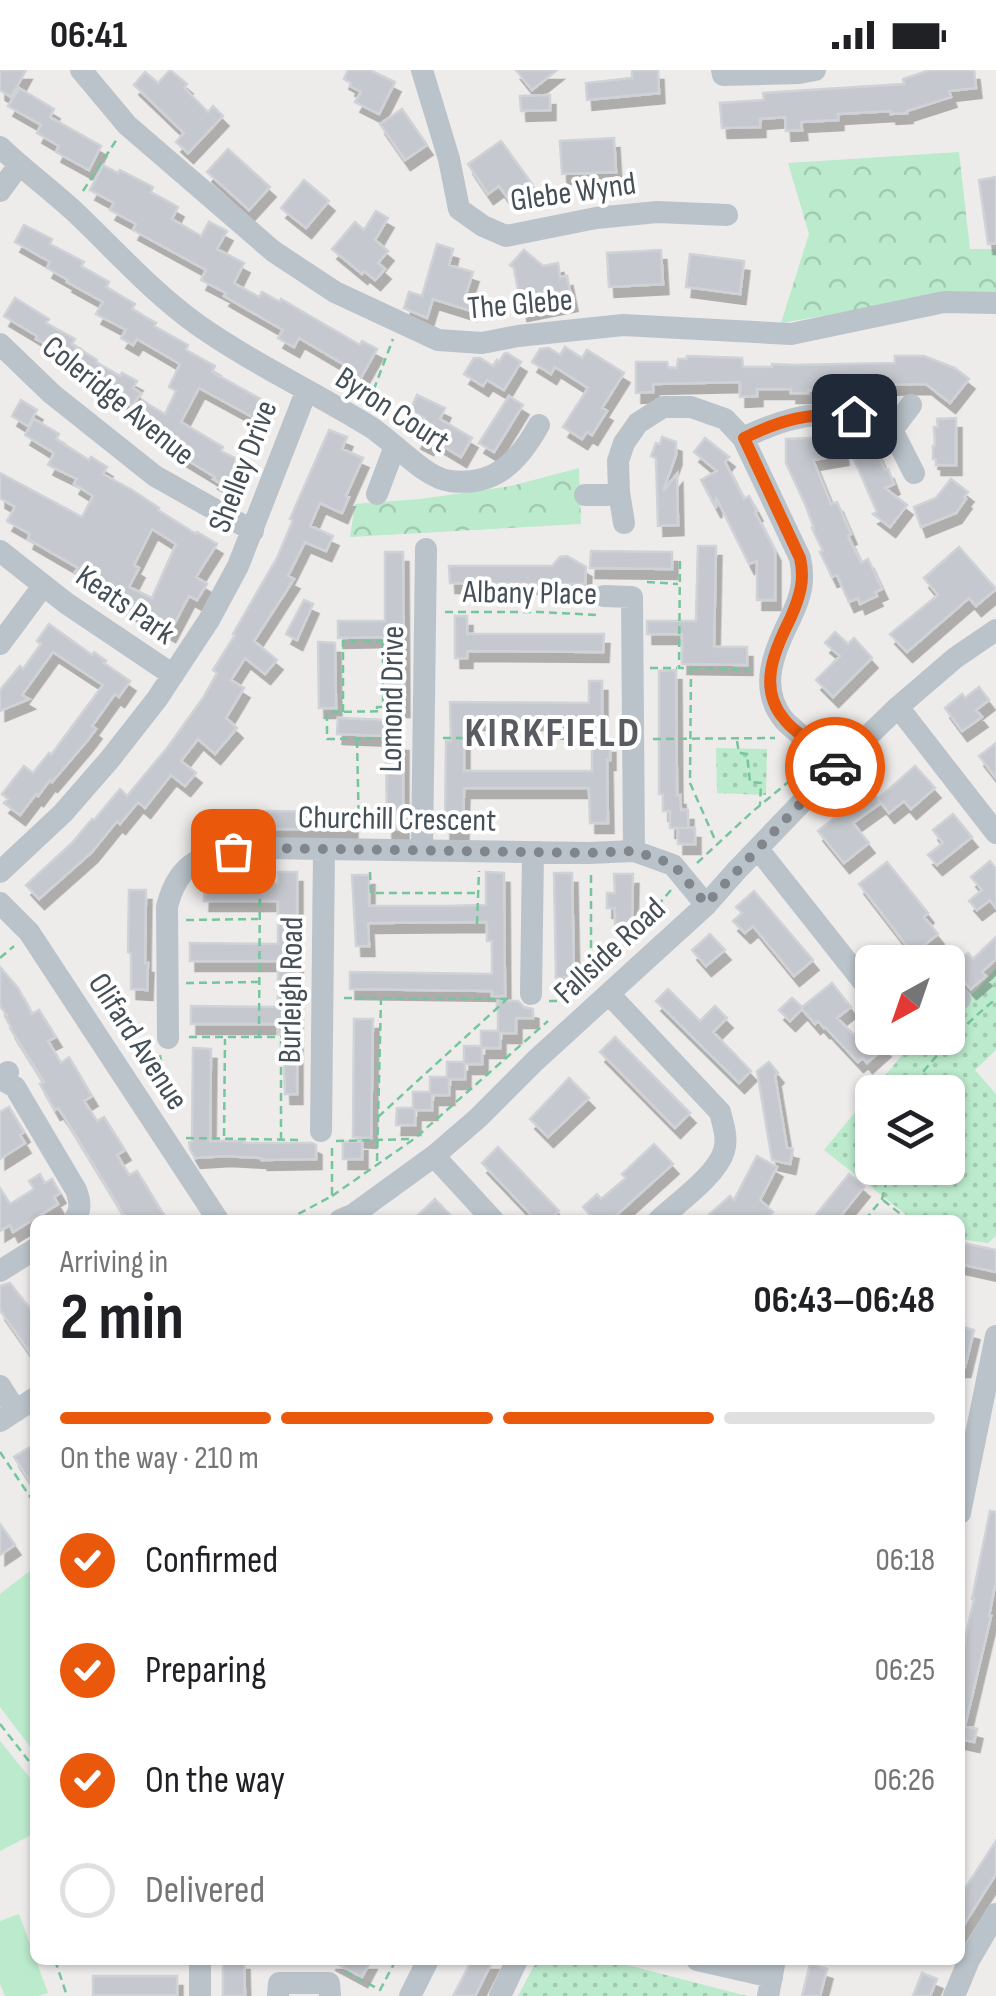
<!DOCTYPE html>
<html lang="en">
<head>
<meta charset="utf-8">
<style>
  body { margin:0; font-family:"Sofia Sans Condensed",sans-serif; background:#f6f6f6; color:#202124; height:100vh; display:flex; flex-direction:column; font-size:38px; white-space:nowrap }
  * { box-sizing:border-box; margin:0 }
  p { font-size:32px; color:#757577 }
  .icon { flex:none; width:55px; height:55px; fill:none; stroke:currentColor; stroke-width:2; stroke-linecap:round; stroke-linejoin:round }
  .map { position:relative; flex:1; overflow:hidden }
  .panel { position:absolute; left:30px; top:1145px; width:935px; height:750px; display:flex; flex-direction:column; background:#fff; border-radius:15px; box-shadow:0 2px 8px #0004 }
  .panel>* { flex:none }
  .needle { width:65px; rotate:220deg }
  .tools { position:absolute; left:855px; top:875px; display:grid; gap:20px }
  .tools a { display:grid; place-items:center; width:110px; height:110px; border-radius:15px; background:#fff; box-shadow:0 2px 8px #0004; font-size:50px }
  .pin { position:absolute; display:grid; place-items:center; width:85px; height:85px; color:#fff; margin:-42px; border-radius:20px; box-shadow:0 5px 15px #0006 }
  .courier { position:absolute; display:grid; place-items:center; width:100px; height:100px; margin:-50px; border:8px solid #ea580c; border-radius:50%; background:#fff; color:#222; box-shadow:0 2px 12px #0007 }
  .overview em { font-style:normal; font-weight:700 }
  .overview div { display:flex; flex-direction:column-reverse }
  .overview { display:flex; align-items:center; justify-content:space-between; height:170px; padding:0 30px }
  h1 { font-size:65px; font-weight:700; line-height:75px }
  .bar { display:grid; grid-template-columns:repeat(4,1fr); gap:15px 10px; align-content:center; height:120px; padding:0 30px }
  .bar i { height:12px; border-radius:8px; background:#e0e0e0 }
  .bar .on { background:#ea580c }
  .bar p { grid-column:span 4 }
  ol { padding:0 30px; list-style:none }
  li { display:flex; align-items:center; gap:30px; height:110px }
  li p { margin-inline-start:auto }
  li .icon { padding:10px; border-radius:50%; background:#ea580c; color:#fff; stroke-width:4 }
  li:last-child { color:#757577 }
  li i { width:55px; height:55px; border:5px solid #e0e0e0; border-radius:50% }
  .status { display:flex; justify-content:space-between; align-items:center; height:70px; padding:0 50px; background:#fff; direction:ltr }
  .status svg { height:28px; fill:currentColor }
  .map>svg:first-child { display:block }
  .green { fill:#bbeacc }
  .forest { fill:url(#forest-crowns) }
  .park { fill:url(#park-dots); fill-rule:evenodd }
  .building { fill:#c5c8ce; stroke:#cfd2d7; stroke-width:2.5; fill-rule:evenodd; filter:url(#shadow) }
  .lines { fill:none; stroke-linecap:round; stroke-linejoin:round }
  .path { stroke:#75c69c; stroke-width:2.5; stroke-dasharray:8 5; stroke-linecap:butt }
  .minor { stroke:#bac3ca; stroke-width:22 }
  .done { stroke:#80868b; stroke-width:10; stroke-dasharray:0 18 }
  .route { stroke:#ea580c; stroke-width:12 }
  .labels { text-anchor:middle; stroke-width:8; stroke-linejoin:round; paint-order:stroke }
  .street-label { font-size:32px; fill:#454f57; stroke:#fff }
  .district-label { font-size:42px; font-weight:bold; letter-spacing:2.5px; fill:#585c60; stroke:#fff }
</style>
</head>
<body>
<div class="status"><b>06:41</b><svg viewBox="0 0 49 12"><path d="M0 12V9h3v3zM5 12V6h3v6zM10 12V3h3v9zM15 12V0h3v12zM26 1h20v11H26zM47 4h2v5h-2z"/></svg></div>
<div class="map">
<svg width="996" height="1926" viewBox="0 0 996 1926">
  <defs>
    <pattern id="forest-crowns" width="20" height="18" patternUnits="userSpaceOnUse" patternTransform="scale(2.5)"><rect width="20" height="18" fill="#bbeacc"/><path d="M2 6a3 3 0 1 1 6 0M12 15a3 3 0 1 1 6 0" fill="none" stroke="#a2cab1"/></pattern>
    <pattern id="park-dots" width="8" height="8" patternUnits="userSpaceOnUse" patternTransform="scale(2.5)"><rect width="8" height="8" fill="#bbeacc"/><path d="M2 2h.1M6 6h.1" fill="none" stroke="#a2cab1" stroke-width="1.8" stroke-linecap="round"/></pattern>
    <filter id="shadow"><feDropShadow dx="5.5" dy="10" stdDeviation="0" flood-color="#0004"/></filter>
  </defs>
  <rect width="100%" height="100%" fill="#eeebeb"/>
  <path class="green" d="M35,1497V1683L0,1637V1524Z
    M0,1671L35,1714V1763L0,1781Z
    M19,1844L48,1923L38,1926H5L0,1914V1851Z"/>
  <path class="forest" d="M959,82L970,179H996V223L946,225L781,253L809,164L788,93Z
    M579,398L581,454L350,467L355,434L420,429L511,416Z"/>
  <path class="park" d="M716,678L767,679L766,725L717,723Z
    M996,898V980L975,1000L996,1024V1166L988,1173L960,1169V1150H913L824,1080L916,968H948V945L979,918ZM872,1022H948V1098H872Z
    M537,1890H608L747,1926H518Z"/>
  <path class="building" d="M0,0H26L11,27L0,20Z
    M170,0L187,14L184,18L208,42L213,36L223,46L188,83L176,72L184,63L134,15L145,2L158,13Z
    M348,0H370L395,12L379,44L355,32L361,22L350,16L351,13L344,9Z
    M516,0H557L532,20Z
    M632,0H658L659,23L587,30L586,13L632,8Z
    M930,0H974L976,18L949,21L951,27L907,41V43L891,44V41L838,44V50L801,52L802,60L786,61L785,47L760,49V57L722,58L720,33L764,30L763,23L904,14L903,9Z
    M19,18L54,39L50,47L101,76L89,100L56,82L59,76L37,63L41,55L8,36Z
    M550,25V40L521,41L520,26Z
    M402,39L427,75L405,90L380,54Z
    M614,68L616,102L562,104L560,71Z
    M501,71L532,114L509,130L499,116L488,124L468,94Z
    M228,79L270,117L249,140L207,102Z
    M103,95L118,103L120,100L153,117L151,122L178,137L172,149L201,166L209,152L227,161L217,179L244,193L234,213L259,227L262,222L280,232L281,229L360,275L362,271L377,279L358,313L343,305L348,297L299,268L294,277L278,268L283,260L224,226L226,223L201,210L206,200L133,160L136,154L110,140L114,133L90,120Z
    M996,107V173L988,174L979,110Z
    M304,110L329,131L306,158L281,138Z
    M376,141L388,148L375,170L388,181L378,193L385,199L375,210L364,201L362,204L332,179L355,152L364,160Z
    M24,155L52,169L50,174L84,192L81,196L109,212L106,217L135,234L132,239L156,253L154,256L188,275L186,280L215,296L212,302L264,331L261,336L267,339L260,351L199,318L181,352L223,377L221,381L235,388L237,401L242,404L232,420L213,409L215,407L161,374L164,367L133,349L142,331L165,344L176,321L169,317L180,294L137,269L133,275L121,268L126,260L96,244L103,232L67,212L68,210L47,198L50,192L15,172Z
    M437,174L453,179L449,195L473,202L466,224L475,227L471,241L433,229L427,248L404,238L409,222L422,226Z
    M524,180L543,196L558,193L560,207L567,206L572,231L522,241L514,198L510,195Z
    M661,180L663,214L609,217L607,183Z
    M690,184L744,191L740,224L686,217Z
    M15,228L49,249L46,253L75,269L72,274L97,290L96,292L120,306L122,303L137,311L133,318L141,323L132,336L88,310L91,304L62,289L65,284L36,269L37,266L4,246Z
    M565,277L582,288L587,280L624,303L602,338L607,341L592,365L587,362L582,369L563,357L588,318L555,297L551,304L532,292L540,279L549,278L560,285Z
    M507,283L521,292L504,320L487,310L483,316L464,304L474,288H480L493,296L497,290L499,292L504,284Z
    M687,286L742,288L743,297H772V294L792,295L895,293V286H924L955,298L969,309L950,333L926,314L872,315V318H860V321L808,320V323H791V319H757V326L740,327V312L653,314V322L636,323V292H667L668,297L677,298L678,289H687Z
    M417,325L445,338L440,349L472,368L461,387L431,369L428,375L416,369L425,348L410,341Z
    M509,326L523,335L494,382L479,373Z
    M21,330L37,340L28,356L12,346Z
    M956,348V395H936V389H933V376H935L934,357H938L937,349Z
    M34,349L59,364L56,369L89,390L91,387L107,397L103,404L132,420L159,438L158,440L196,464L197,462L217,474L196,507L207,514L197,530L189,526L170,562L122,536L126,530L75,502L78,498L28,469L30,464L7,451L15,437L0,428V403L82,447L93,426L74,414L77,409L48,395L54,383L25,365ZM152,459L176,474L152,528L129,517L139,498L134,495Z
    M329,360L347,367L342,379L363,388L346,426L349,427L342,443L320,433L310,456L333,466L326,481L305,472L288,506L294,509L254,571L277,590L265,604L245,588L231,610L244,618L226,648L237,658L215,684L198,669L181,691L196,703L185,716L171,705L145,738L138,732L120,754L117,751L92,782L39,829L26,815L72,773L92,749L94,750L120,719L127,726L167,678L203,628L217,603L213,600L235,565L233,564L277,488L293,450L290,449Z
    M662,367L676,372V385L663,421L677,404L678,455L658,456L656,388L651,386L656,373L660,374Z
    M831,367L832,373L841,371L843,385L813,390L831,434L837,432L851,464L848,466L861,493L868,489L882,519L875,522L877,526L860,534L858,528L849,532L837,505L832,507L820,482L823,481L812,458H814L805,434L786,393V369Z
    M705,368L729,387L725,392L744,429L749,426L757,441L755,442L775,481V530H757V491L749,494L716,427V438L701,410L717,401L694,382Z
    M872,370L885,400L888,399L894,414L885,418L907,435L890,457L873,444L877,442L850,380Z
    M951,409L968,422L964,427L966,429L956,443L921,457L914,437L936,428Z
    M698,476H716L714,577H747V595L682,594V564H647V551H696Z
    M959,477L996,519L976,536L969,528L907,582L890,564L938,525L924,508Z
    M591,481L672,482V499L590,498Z
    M385,482H403L404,637H386L385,567L338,568V551H385Z
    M567,486L586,497L585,514L450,513L449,496H552L560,487Z
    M304,530L313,534L297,570L286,564Z
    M455,546H467V564H604L603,582L467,581V588H455Z
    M49,554L92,585L94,582L106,591L104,593L130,611L119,627L115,624L92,656L96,659L87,671L52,712L50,710L38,726L36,724L20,745L4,733L8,729L2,724L24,696L33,703L49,683L51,685L103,615L53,582L22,625L29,629L0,641V620L20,596L23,599L41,574L37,571Z
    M835,562L848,574L854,568L872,588L833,627L816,610L840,586L825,573Z
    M318,572L335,573L336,638H319Z
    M676,600L677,725H680L681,740H688V758H670V741H663V724H659V601Z
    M589,611H602V666H589V650H464V701H592V673H610V690H607L608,753H590L589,718H464L463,759H445L446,671H451L450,632L589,633Z
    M979,617L989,630L976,640L982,647L962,661L945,638L962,624L965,628Z
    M338,648L387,650L386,666L337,664Z
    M386,671H403V759H387Z
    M996,673V708L979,686Z
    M915,696L935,718L911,739L904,731L889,743L878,729Z
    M870,719L881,733L853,753L869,773L844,793L818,761Z
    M253,741L352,742V759H217L218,742Z
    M953,744L972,767L937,795L928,785L943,773L933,760Z
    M678,758H695V774H678Z
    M990,791L996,799V838L990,830L977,840L969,831L982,820L971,807Z
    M887,792L928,843L924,847L938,864L913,884L859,814Z
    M278,802H297V1024H285L283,964H278V954H191V936L278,937V891H190V873L278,874V831H204L205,813H278Z
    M486,802L504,803L505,926H492V921L350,919V902L492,904V871H487V852L368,853L369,876H356L352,805H369V836H445L486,835Z
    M554,803H572L574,907L556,908Z
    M614,804H633L632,854H615V838H607V823H615Z
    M129,820H146L145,893H148L147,920L131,919V883L128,882Z
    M754,821L813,890L794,906L753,856L745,863L733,851L742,843L736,837Z
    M710,864L725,880L706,896L692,880Z
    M996,867V889L982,902L986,906L971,919L950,897L968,883L973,889Z
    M0,897L18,918L32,944L39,940L56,967L48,971L61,993L69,987L92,1026L84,1031L97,1051L104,1047L125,1080L117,1085L129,1105L137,1101L167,1150H127L65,1048L58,1038L55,1040L40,1014L44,1012L10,958L11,957L5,946L7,945L0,936Z
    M832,913L851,937L837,948L854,965L866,955L872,962V968H877L885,977L867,993L863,988L858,992L825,957L824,958L818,951L815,954L802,939L790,951L779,940L792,928L802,937Z
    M668,919L700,951L715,936L727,948L713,962L751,1001L739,1013L656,931Z
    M498,931H518L524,937L533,939V948H516V963H500V978H482V994H465V1009H449V1025H432V1040H415V1055H396L397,1038H413V1022H430V1007H447V992H464V976H481V961H498Z
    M354,949H373L371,1068L353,1067Z
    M615,967L690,1043L675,1058L600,982Z
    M193,978L211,979L210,1071H244V1073H312L316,1075V1089L262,1090V1088L225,1086L195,1088L190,1079L189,1072L192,1071Z
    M769,992L778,1003L775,1006L787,1078L793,1079L790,1094L772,1090L757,1001Z
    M569,1008L589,1028L548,1067L530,1049Z
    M9,1037L24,1062L20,1065L25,1073L0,1089V1042Z
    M362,1071V1089H343V1072Z
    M654,1074L673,1094L611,1150H595L583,1137L597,1124L601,1129L626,1108L622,1104Z
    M498,1077L559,1141L549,1150H536L482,1093Z
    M757,1086L777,1097L760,1130L773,1142L765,1150H703L730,1126L734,1130Z
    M40,1104L45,1113L52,1109L60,1123L54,1127L58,1134L13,1162L10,1155L0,1161V1118L10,1134L34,1119L29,1111Z
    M849,1104L864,1117L847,1138L837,1150H812Z
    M435,1129L455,1150H413Z
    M962,1173L996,1180V1202L960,1194Z
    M10,1213L35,1245V1290L0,1240V1216Z
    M960,1256L974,1260L965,1297H960Z
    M35,1374V1419L14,1387Z
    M990,1441L996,1442V1510L989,1546H991L965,1656L977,1659L974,1672L960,1669V1592L974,1529H972Z
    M0,1454L15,1475L0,1485Z
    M996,1771V1804L960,1861V1826Z
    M223,1890H244L245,1926H223Z
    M330,1890H371L362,1907Z
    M472,1890H493L475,1926H453Z
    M810,1894L827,1899L820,1926H802Z
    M922,1903L937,1909L930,1926H913Z
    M93,1906H177V1925H93Z"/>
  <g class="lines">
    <path class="path" d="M83,121L117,69
      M369,332L393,269
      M680,491L679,598H691L690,713L716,772
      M647,512L678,514
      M445,542H539L597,545
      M650,598H677
      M693,598L750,600
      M377,639V637H383V573
      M404,641L327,642V669L405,668
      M343,642V571H403
      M443,668L615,669
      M653,669L775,668
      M357,670L359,762
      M737,671L739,683L747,684L750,712L761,713L760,735
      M697,793L752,742L804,699
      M370,802L371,823H478
      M591,805V912
      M186,850L258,849
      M477,854L479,801
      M0,888L14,876
      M598,905L671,820
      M186,913L258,912
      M344,928L511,929
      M549,931H571
      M189,967H301
      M259,967L260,800
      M126,976L148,975
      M160,985L169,1036
      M907,1022C933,988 962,956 996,929
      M378,1047L506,930
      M224,1066L225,969
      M186,1068L303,1070
      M281,1070V968
      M336,1071L413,1069
      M377,1091L381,929
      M332,1126L414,1069L548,951
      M883,1130L908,1150
      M287,1150L332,1126V1078
      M865,1150L882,1129L890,1098
      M0,1382L35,1434
      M0,1654L35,1699
      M55,1890L67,1926
      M345,1901L380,1920L396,1890"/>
    <path class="minor" d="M81,0L127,55L273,181L335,222L438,270L482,273L518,266L623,255L791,264L944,232L996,233
      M422,0L449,89L459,139L483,156L506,166L596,148L657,142L727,145
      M722,0L723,5L799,3L815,0
      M0,77C24,100 50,119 75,142C115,180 153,223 198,255C252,293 312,321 369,356C391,369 424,408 450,411C495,417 519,391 539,355
      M0,121L19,95
      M0,274L52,324L155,406L253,461
      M892,360L911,335
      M743,368C796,342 837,335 892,360L914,403
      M377,424L395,376
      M585,425H606L619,422
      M624,453L619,422L618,391L624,373L638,353L663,337H691L725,349L743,368L800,488C805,510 801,526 791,547C775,580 757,617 784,650C789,656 796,660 801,666C813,677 823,688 835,698
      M0,481L66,533L173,605
      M604,526L632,527L634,781
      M0,574L43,516
      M898,637L996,763
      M758,779L872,923
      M422,780L426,479
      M0,802L63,743L110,689L157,629L209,550L238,496L306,322
      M0,833L29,862L218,1150
      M948,914L960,929
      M531,924L533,783
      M609,924L720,1042C723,1054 728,1068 724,1081C717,1105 677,1133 659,1150
      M168,968L167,837C180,783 212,784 260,778L589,783L634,781L673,795L706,835
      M8,1002L6,1012L15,1017L76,1120C80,1131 82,1140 74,1150
      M321,1061L324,780
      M434,1086L493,1150
      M340,1150L354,1144L434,1086L478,1048L536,990L706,835L737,800L835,698L898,637L955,588L996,560
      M0,1201L35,1179
      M0,1316L16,1341
      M0,1351L35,1328
      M960,1443L996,1266
      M697,1890L772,1907
      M200,1926V1890
      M278,1926L279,1913H329L330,1926
      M410,1926L428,1890
      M500,1926L517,1890
      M768,1926L775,1890
      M954,1926L969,1890L996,1844"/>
  </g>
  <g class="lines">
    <path class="done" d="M233,781L260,778L589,783L634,781L673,794L706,834L835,697"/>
    <path class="route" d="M835,697C823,687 812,676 801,665C795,660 788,655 784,649C757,617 775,580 791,547C800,526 805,510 800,488L744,368C780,350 813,341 854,346"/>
  </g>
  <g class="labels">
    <g class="street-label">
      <text transform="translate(573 121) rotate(-8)" y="11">Glebe Wynd</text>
      <text transform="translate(520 233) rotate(-5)" y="11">The Glebe</text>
      <text transform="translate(119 330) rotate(39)" y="11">Coleridge Avenue</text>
      <text transform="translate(393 339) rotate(33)" y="11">Byron Court</text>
      <text transform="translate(242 396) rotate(-69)" y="11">Shelley Drive</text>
      <text transform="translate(530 522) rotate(1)" y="11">Albany Place</text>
      <text transform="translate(126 534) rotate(35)" y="11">Keats Park</text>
      <text transform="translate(391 629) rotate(-89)" y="11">Lomond Drive</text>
      <text transform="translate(397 748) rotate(1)" y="11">Churchill Crescent</text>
      <text transform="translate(609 880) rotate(-43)" y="11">Fallside Road</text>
      <text transform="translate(290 920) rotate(-89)" y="11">Burleigh Road</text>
      <text transform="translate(139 971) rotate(57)" y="11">Olifard Avenue</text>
    </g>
    <g class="district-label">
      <text x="553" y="676">KIRKFIELD</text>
    </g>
  </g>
</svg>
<div class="tools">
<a><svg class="needle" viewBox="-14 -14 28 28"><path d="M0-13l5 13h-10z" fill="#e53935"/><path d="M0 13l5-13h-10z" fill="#757577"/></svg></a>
<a><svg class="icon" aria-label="layers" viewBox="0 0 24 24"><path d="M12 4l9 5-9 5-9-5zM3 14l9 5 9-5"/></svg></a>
</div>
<div class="pin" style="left:233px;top:781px;background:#ea580c"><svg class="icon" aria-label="bag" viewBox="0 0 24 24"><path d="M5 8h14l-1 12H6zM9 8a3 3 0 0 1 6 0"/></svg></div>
<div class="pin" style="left:854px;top:346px;background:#1f2937"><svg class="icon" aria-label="home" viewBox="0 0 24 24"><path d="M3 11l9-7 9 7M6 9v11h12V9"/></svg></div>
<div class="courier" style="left:835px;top:697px"><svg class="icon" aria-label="car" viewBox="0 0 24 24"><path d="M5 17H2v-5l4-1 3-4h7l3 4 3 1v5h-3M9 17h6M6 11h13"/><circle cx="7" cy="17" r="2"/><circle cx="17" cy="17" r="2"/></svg></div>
<section class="panel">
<div class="overview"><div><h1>2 min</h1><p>Arriving in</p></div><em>06:43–06:48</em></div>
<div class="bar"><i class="on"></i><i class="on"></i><i class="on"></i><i></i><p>On the way · 210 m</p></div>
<ol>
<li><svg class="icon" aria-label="check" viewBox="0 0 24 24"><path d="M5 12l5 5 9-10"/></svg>Confirmed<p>06:18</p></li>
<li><svg class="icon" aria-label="check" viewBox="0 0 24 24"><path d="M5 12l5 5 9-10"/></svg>Preparing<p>06:25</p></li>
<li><svg class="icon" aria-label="check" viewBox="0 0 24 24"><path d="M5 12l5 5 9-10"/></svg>On the way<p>06:26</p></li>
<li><i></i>Delivered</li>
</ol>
</section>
</div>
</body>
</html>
